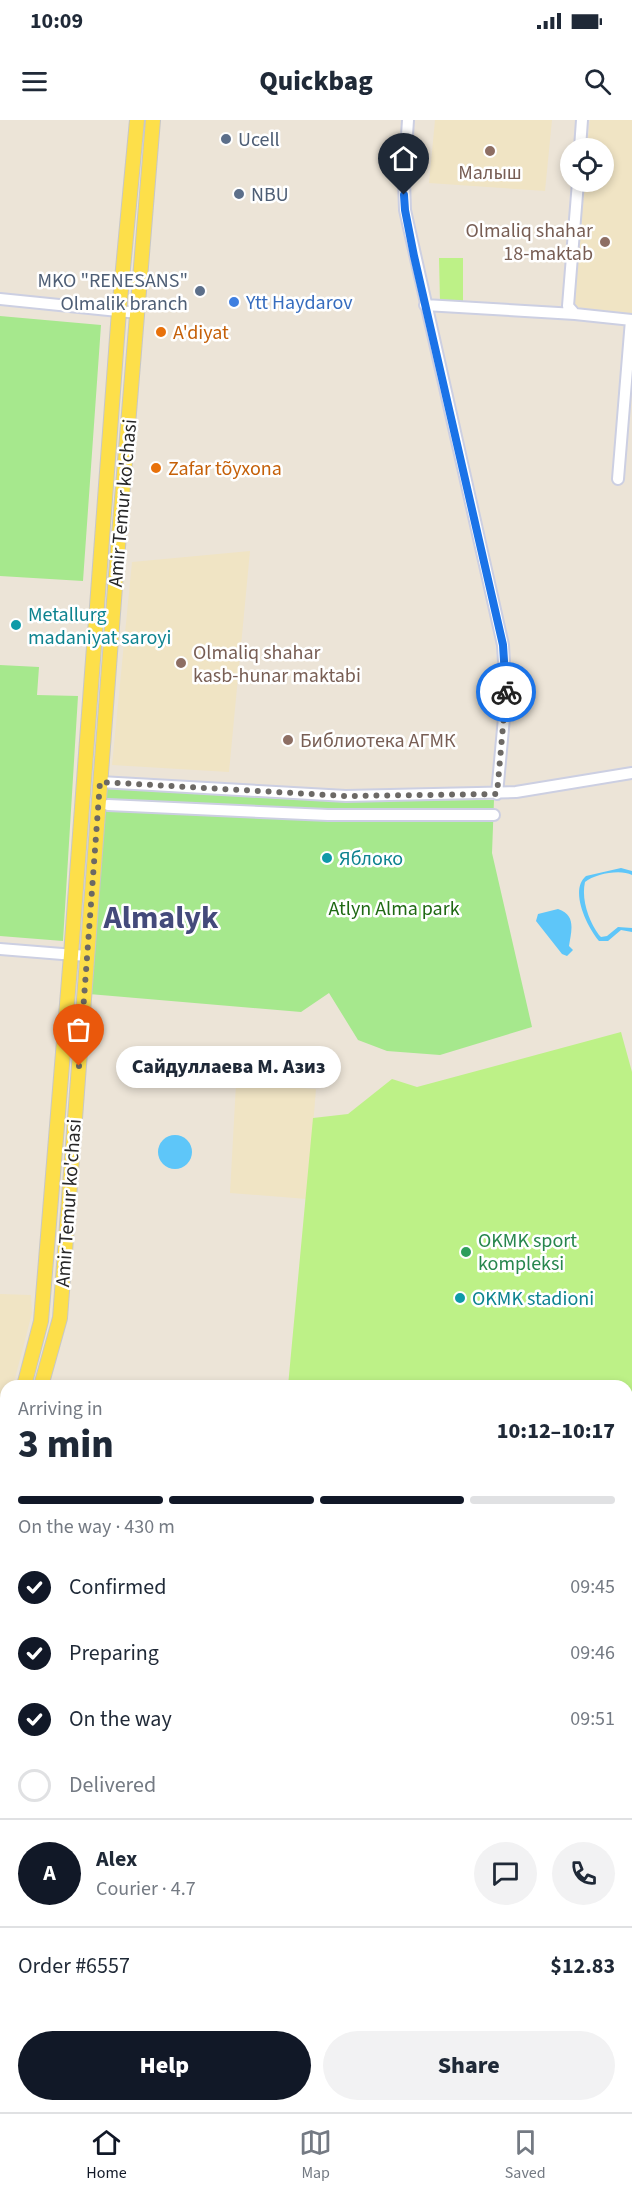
<!DOCTYPE html>
<html lang="en">
<head>
<meta charset="utf-8">
<style>
  body { margin:0; font-family:"Source Sans 3",sans-serif; background:#f2f2f3; color:#1f2937; height:100vh; display:flex; flex-direction:column; font-size:22px; white-space:nowrap }
  * { box-sizing:border-box; margin:0 }
  p { font-size:20px; color:#747a83 }
  .icon { flex:none; width:33px; height:33px; fill:none; stroke:currentColor; stroke-width:2; stroke-linecap:round; stroke-linejoin:round }
  .map { position:relative; flex:1; overflow:hidden }
  .details { position:absolute; left:0px; top:1260px; width:633px; height:732px; display:flex; flex-direction:column; background:#fff; border-radius:18px 18px 0 0; box-shadow:0 3px 9px #0003 }
  .details>* { flex:none }
  .buttons { position:absolute; left:560px; top:18px; display:grid; gap:12px }
  .buttons a { display:grid; place-items:center; width:54px; height:54px; border-radius:50%; background:#fff; box-shadow:0 3px 9px #0003; font-size:30px }
  .pin { position:absolute; display:grid; place-items:center; width:51px; height:51px; color:#fff; margin:-62px -26px; border-radius:50% 50% 50% 0; rotate:-45deg; box-shadow:0 0 6px #0007 }
  .pin .icon { rotate:45deg }
  .courier { position:absolute; display:grid; place-items:center; width:60px; height:60px; margin:-30px; border:4px solid #1a73e8; border-radius:50%; background:#fff; color:#222; box-shadow:0 2px 8px #0007 }
  .bubble { position:absolute; height:42px; border-radius:21px; background:#fff; box-shadow:0 3px 9px #0003; font-size:20px; font-weight:800; line-height:42px; text-align:center }
  .overview em { font-style:normal; font-weight:800 }
  .overview div { display:flex; flex-direction:column-reverse }
  .overview { display:flex; align-items:center; justify-content:space-between; height:102px; padding:0 18px }
  h1 { font-size:39px; font-weight:800; line-height:45px }
  .bar { display:grid; grid-template-columns:repeat(4,1fr); gap:9px 6px; align-content:center; height:72px; padding:0 18px }
  .bar i { height:8px; border-radius:4px; background:#e0e1e3 }
  .bar .on { background:#111827 }
  .bar p { grid-column:span 4 }
  .line { display:flex; align-items:center; gap:15px; padding:0 18px; border-top:2px solid #e0e1e3 }
  .line div { flex:1 }
  .round { display:grid; place-items:center; flex:none; width:63px; height:63px; border-radius:32px; background:#f2f2f3 }
  ol { padding:0 18px; list-style:none }
  li { display:flex; align-items:center; gap:18px; height:66px }
  li p { margin-inline-start:auto }
  li .icon { padding:6px; border-radius:50%; background:#111827; color:#fff; stroke-width:4 }
  li:last-child { color:#747a83 }
  li i { width:33px; height:33px; border:3px solid #e0e1e3; border-radius:50% }
  .button { display:flex; gap:12px; margin-top:auto; padding:12px 18px }
  .button a { flex:1; height:69px; border-radius:36px; background:#111827; color:#fff; font-size:24px; font-weight:800; line-height:69px; text-align:center }
  .button a+a { background:#f2f2f3; color:#1f2937 }
  .status { display:flex; justify-content:space-between; align-items:center; height:42px; padding:0 30px; background:#fff; direction:ltr }
  .status svg { height:16px; fill:currentColor }
  header { display:flex; justify-content:space-between; align-items:center; height:78px; padding:0 18px; background:#fff; font-size:27px; font-weight:800 }
  .tab-bar { display:flex; justify-content:space-around; align-items:center; height:84px; border-top:2px solid #e0e1e3; background:#fff; font-size:16px; color:#747a83 }
  .tab-bar a { display:grid; justify-items:center; gap:3px }
  .tab-bar .on { color:#111827 }
  .map>svg:first-child { display:block }
  .education { fill:#f0e4c4 }
  .green { fill:#a6e88d }
  .pitch { fill:#bdf187 }
  .water { fill:#5ec6f9 }
  .lines { fill:none; stroke-linecap:round; stroke-linejoin:round }
  .minor-casing { stroke:#cccfe2; stroke-width:14 }
  .major-casing { stroke:#c7c7c7; stroke-width:16 }
  .minor { stroke:#fff; stroke-width:10 }
  .major { stroke:#fddf4a; stroke-width:14 }
  .done { stroke:#6c6965; stroke-width:6; stroke-dasharray:0 10.8 }
  .route { stroke:#1a73e8; stroke-width:8 }
  .service-dot { fill:#5c6f8a; stroke:#fff; stroke-width:2 }
  .education-dot { fill:#8d6e63; stroke:#fff; stroke-width:2 }
  .shop-dot { fill:#3f7fe0; stroke:#fff; stroke-width:2 }
  .food-dot { fill:#e8710a; stroke:#fff; stroke-width:2 }
  .culture-dot { fill:#0f9aa8; stroke:#fff; stroke-width:2 }
  .leisure-dot { fill:#2e9e5b; stroke:#fff; stroke-width:2 }
  .labels { text-anchor:middle; stroke-width:5; stroke-linejoin:round; paint-order:stroke }
  .service-label { font-size:20px; fill:#4e5e75; stroke:#fff; text-anchor:start }
  .education-label { font-size:20px; fill:#785e54; stroke:#fff; text-anchor:start }
  .shop-label { font-size:20px; fill:#366cbe; stroke:#fff; text-anchor:start }
  .food-label { font-size:20px; fill:#c56008; stroke:#fff; text-anchor:start }
  .street-label { font-size:20px; fill:#272727; stroke:#fff }
  .culture-label { font-size:20px; fill:#0d838f; stroke:#fff; text-anchor:start }
  .park-label { font-size:20px; fill:#1f6913; stroke:#fff }
  .leisure-label { font-size:20px; fill:#27864d; stroke:#fff; text-anchor:start }
  .town-label { font-size:32px; font-weight:bold; fill:#444a7b; stroke:#fff }
</style>
</head>
<body>
<div class="status"><b>10:09</b><svg viewBox="0 0 49 12"><path d="M0 12V9h3v3zM5 12V6h3v6zM10 12V3h3v9zM15 12V0h3v12zM26 1h20v11H26zM47 4h2v5h-2z"/></svg></div>
<header><svg class="icon" aria-label="menu" viewBox="0 0 24 24"><path d="M4 6h16M4 12h16M4 18h16"/></svg>Quickbag<svg class="icon" aria-label="search" viewBox="0 0 24 24"><circle cx="10" cy="10" r="6"/><path d="M15 15l6 6"/></svg></header>
<div class="map">
<svg width="632" height="1992" viewBox="0 0 632 1992">
  <rect width="100%" height="100%" fill="#ece4d7"/>
  <path class="education" d="M435,0H552L545,71L429,63Z
    M590,0H632V194L578,190L572,183L584,62H603V28H587Z
    M250,431L229,652L112,645L132,442Z
    M236,964L316,969L307,1079L230,1073Z
    M0,1174L31,1175L32,1193L13,1266H6V1291L0,1314Z
    M0,1866L6,1868V1951L0,1949Z"/>
  <path class="green" d="M0,196L101,205L83,461L0,456Z
    M0,545L39,547L37,575L78,576L63,821L0,816Z
    M104,668L330,681L494,680L492,733L532,907L440,935L387,931L358,920L329,873L301,892L89,874Z"/>
  <path class="pitch" d="M439,138H463V182H440Z
    M621,912L632,952V1389L627,1394V1266H288L313,998L348,994L392,959L417,967Z"/>
  <path class="water" d="M621,748L632,751V755C620,749 595,754 585,762C581,780 589,801 599,815L601,817L607,816L618,807L632,808V812L621,810L608,821H599C587,807 569,770 586,756Z
    M558,789C577,795 571,812 569,826L573,830L567,836L562,834L536,801L538,794Z
    M158 1032a17 17 0 1 1 34 0a17 17 0 1 1-34 0Z"/>
  <g class="lines">
    <defs>
      <path id="minor" d="M408,0L404,61L405,90L503,525L506,576L497,674
        M580,28L582,0
        M0,179L138,193
        M425,185L575,194L632,200
        M575,194L568,186L578,62
        M618,359L631,200
        M100,662L346,676L516,672L632,653
        M108,685L328,695H494
        M0,829L87,836
        M628,1658L632,1684
        M0,1761L6,1763
        M627,1802L632,1800
        M627,1926L632,1927
        M627,1963L632,1943
        M181,1992L183,1986
        M298,1992L300,1986
        M405,1992L407,1986
        M548,1992L549,1986
        M620,1992L621,1986"/>
      <path id="major" d="M24,1266L41,1201L71,835L119,191L137,0
        M41,1266L60,1198L118,427L153,0
        M0,1363L6,1339
        M0,1375L6,1376
        M0,1417L6,1395
        M627,1520L632,1521"/>
    </defs>
    <use href="#minor" class="minor-casing"/>
    <use href="#major" class="major-casing"/>
    <use href="#minor" class="minor"/>
    <use href="#major" class="major"/>
  </g>
  <g class="lines">
    <path class="done" d="M79,946L100,662L346,676L497,674L506,572"/>
    <path class="route" d="M404,75L405,90L414,136L503,525L506,572"/>
  </g>
  <g class="service-dot">
    <circle cx="226" cy="19" r="6"/>
    <circle cx="239" cy="74" r="6"/>
    <circle cx="200" cy="171" r="6"/>
  </g>
  <g class="education-dot">
    <circle cx="490" cy="31" r="6"/>
    <circle cx="605" cy="122" r="6"/>
    <circle cx="181" cy="543" r="6"/>
    <circle cx="288" cy="620" r="6"/>
  </g>
  <circle class="shop-dot" cx="234" cy="182" r="6"/>
  <g class="food-dot">
    <circle cx="161" cy="212" r="6"/>
    <circle cx="156" cy="348" r="6"/>
  </g>
  <g class="culture-dot">
    <circle cx="16" cy="505" r="6"/>
    <circle cx="327" cy="738" r="6"/>
    <circle cx="460" cy="1178" r="6"/>
  </g>
  <circle class="leisure-dot" cx="466" cy="1132" r="6"/>
  <g class="labels">
    <g class="service-label">
      <text x="238" y="26">Ucell</text>
      <text x="251" y="81">NBU</text>
      <text x="188" y="167" text-anchor="end">MKO "RENESANS"<tspan x="188" dy="23">Olmalik branch</tspan></text>
    </g>
    <g class="education-label">
      <text x="490" y="59" text-anchor="middle">Малыш</text>
      <text x="593" y="117" text-anchor="end">Olmaliq shahar<tspan x="593" dy="23">18-maktab</tspan></text>
      <text x="193" y="539">Olmaliq shahar<tspan x="193" dy="23">kasb-hunar maktabi</tspan></text>
      <text x="300" y="627">Библиотека АГМК</text>
    </g>
    <g class="shop-label">
      <text x="246" y="189">Ytt Haydarov</text>
    </g>
    <g class="food-label">
      <text x="173" y="219">A'diyat</text>
      <text x="168" y="355">Zafar tõyxona</text>
    </g>
    <g class="street-label">
      <text transform="translate(122 383) rotate(-85)" y="7">Amir Temur ko'chasi</text>
      <text transform="translate(68 1083) rotate(-86)" y="7">Amir Temur ko'chasi</text>
    </g>
    <g class="culture-label">
      <text x="28" y="501">Metallurg<tspan x="28" dy="23">madaniyat saroyi</tspan></text>
      <text x="339" y="745">Яблоко</text>
      <text x="472" y="1185">OKMK stadioni</text>
    </g>
    <g class="park-label">
      <text x="394" y="795">Atlyn Alma park</text>
    </g>
    <g class="leisure-label">
      <text x="478" y="1127">OKMK sport<tspan x="478" dy="23">kompleksi</tspan></text>
    </g>
    <g class="town-label">
      <text x="161" y="808">Almalyk</text>
    </g>
  </g>
</svg>
<div class="buttons">
<a><svg class="icon" aria-label="locate" viewBox="0 0 24 24"><circle cx="12" cy="12" r="6"/><path d="M12 2v4M12 18v4M2 12h4M18 12h4"/></svg></a>
</div>
<div class="pin" style="left:79px;top:946px;background:#ea580c"><svg class="icon" aria-label="bag" viewBox="0 0 24 24"><path d="M5 8h14l-1 12H6zM9 8a3 3 0 0 1 6 0"/></svg></div>
<div class="pin" style="left:404px;top:75px;background:#1f2937"><svg class="icon" aria-label="home" viewBox="0 0 24 24"><path d="M3 11l9-7 9 7M6 9v11h12V9"/></svg></div>
<div class="courier" style="left:506px;top:572px"><svg class="icon" aria-label="bike" viewBox="0 0 24 24"><circle cx="6" cy="16" r="4"/><circle cx="18" cy="16" r="4"/><path d="M6 16l4-8h5l3 8M10 8l3 8H6M13 5h3"/></svg></div>
<div class="bubble" style="left:116px;top:926px;width:225px">Сайдуллаева М. Азиз</div>
<section class="details">
<div class="overview"><div><h1>3 min</h1><p>Arriving in</p></div><em>10:12–10:17</em></div>
<div class="bar"><i class="on"></i><i class="on"></i><i class="on"></i><i></i><p>On the way · 430 m</p></div>
<ol>
<li><svg class="icon" aria-label="check" viewBox="0 0 24 24"><path d="M5 12l5 5 9-10"/></svg>Confirmed<p>09:45</p></li>
<li><svg class="icon" aria-label="check" viewBox="0 0 24 24"><path d="M5 12l5 5 9-10"/></svg>Preparing<p>09:46</p></li>
<li><svg class="icon" aria-label="check" viewBox="0 0 24 24"><path d="M5 12l5 5 9-10"/></svg>On the way<p>09:51</p></li>
<li><i></i>Delivered</li>
</ol>
<div class="line" style="height:108px"><b class="round" style="background:#111827;color:#fff">A</b><div><b>Alex</b><p>Courier · 4.7</p></div><a class="round"><svg class="icon" aria-label="chat" viewBox="0 0 24 24"><path d="M4 5h16v11H9l-5 4z"/></svg></a><a class="round"><svg class="icon" aria-label="phone" viewBox="0 0 24 24"><path d="M5 4h4l2 5-3 2q2 4 5 5l2-3 5 2v4C11 20 4 13 5 4z"/></svg></a></div>
<div class="line" style="height:78px"><div>Order #6557</div><b>$12.83</b></div>
<div class="button"><a>Help</a><a>Share</a></div>
</section>
</div>
<nav class="tab-bar">
<a class="on"><svg class="icon" aria-label="home" viewBox="0 0 24 24"><path d="M3 11l9-7 9 7M6 9v11h12V9"/></svg>Home</a>
<a><svg class="icon" aria-label="map" viewBox="0 0 24 24"><path d="M3 6l6-2 6 2 6-2v14l-6 2-6-2-6 2zM9 4v14M15 6v14"/></svg>Map</a>
<a><svg class="icon" aria-label="saved" viewBox="0 0 24 24"><path d="M7 4h10v16l-5-4-5 4z"/></svg>Saved</a>
</nav>
</body>
</html>
